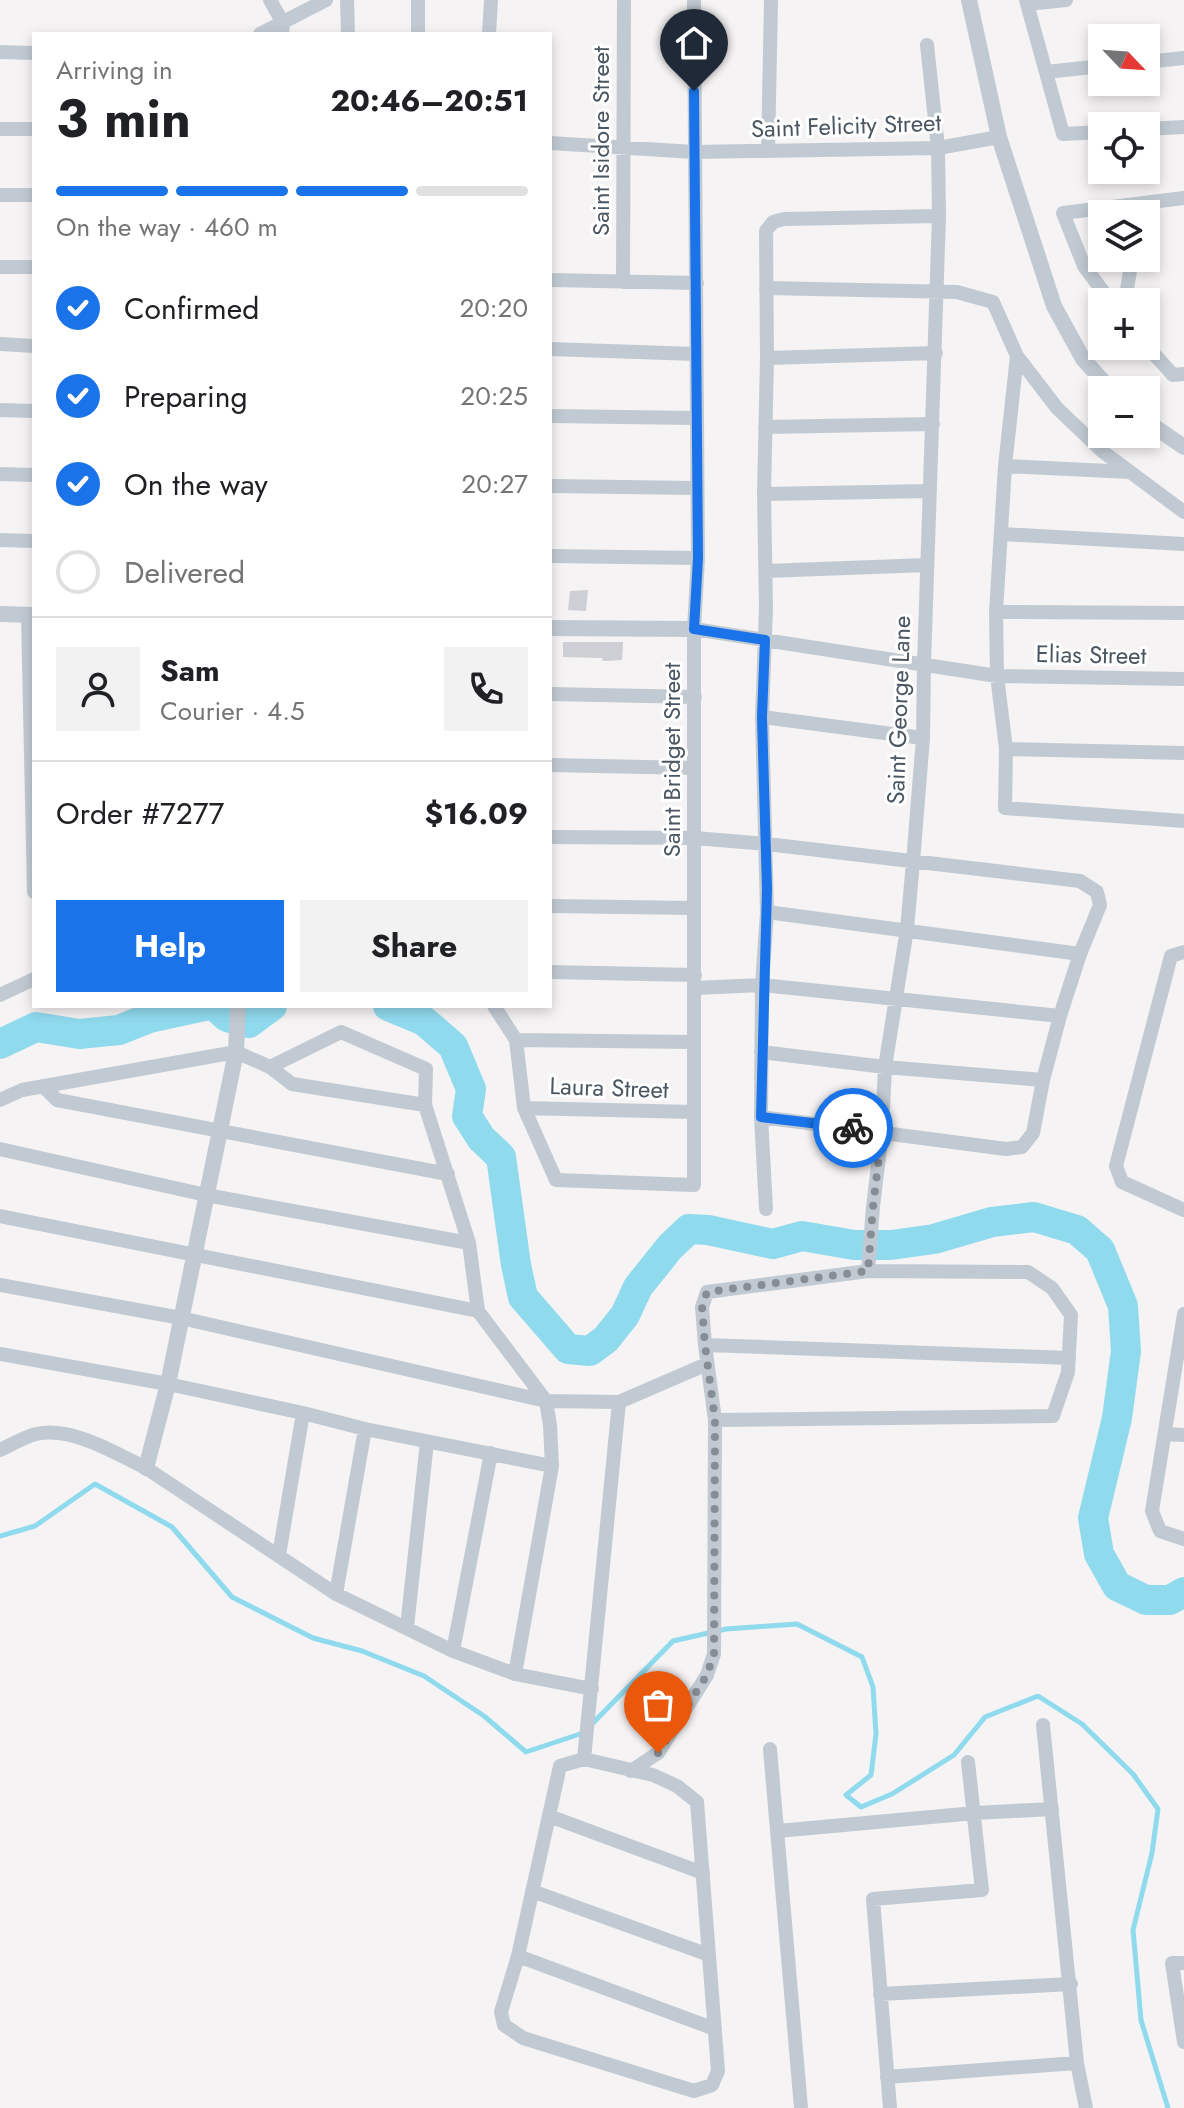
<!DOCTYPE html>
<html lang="en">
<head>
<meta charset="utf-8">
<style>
  body { margin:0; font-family:Jost,sans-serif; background:#f2f2f2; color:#202124; height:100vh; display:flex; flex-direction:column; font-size:30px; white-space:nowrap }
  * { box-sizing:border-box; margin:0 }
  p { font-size:26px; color:#757577 }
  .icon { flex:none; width:44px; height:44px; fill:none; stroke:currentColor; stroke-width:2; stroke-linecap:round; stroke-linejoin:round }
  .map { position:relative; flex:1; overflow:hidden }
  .sheet { position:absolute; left:32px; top:32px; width:520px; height:976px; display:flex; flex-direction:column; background:#fff; border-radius:0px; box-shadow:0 4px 12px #0003 }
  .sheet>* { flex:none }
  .needle { width:52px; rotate:115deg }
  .fabs { position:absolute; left:1088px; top:24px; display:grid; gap:16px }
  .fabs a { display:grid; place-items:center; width:72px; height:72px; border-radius:0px; background:#fff; box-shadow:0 4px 12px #0003; font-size:40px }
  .pin { position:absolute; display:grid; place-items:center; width:68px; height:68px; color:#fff; margin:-82px -34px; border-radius:50% 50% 50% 0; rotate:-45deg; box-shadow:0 0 8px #0007 }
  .pin .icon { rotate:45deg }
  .courier { position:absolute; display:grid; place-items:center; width:80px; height:80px; margin:-40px; border:6px solid #1a73e8; border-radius:50%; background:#fff; color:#222; box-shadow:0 2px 10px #0007 }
  .headline em { font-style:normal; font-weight:700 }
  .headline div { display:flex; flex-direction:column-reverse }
  .headline { display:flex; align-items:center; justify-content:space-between; height:136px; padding:0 24px }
  h1 { font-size:52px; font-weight:700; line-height:60px }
  .bar { display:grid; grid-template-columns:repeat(4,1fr); gap:12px 8px; align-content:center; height:96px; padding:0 24px }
  .bar i { height:10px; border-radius:6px; background:#e0e0e0 }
  .bar .active { background:#1a73e8 }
  .bar p { grid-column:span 4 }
  .line { display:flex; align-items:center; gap:20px; padding:0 24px; border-top:2px solid #e0e0e0 }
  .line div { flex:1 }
  .round { display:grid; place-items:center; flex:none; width:84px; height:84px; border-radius:0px; background:#f2f2f2 }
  ol { padding:0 24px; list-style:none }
  li { display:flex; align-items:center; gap:24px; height:88px }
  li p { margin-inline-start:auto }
  li .icon { padding:8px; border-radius:50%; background:#1a73e8; color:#fff; stroke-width:4 }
  li:last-child { color:#757577 }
  li i { width:44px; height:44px; border:4px solid #e0e0e0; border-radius:50% }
  .action { display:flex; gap:16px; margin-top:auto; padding:16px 24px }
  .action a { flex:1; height:92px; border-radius:0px; background:#1a73e8; color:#fff; font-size:32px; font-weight:700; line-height:92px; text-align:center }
  .action a+a { background:#f2f2f2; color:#202124 }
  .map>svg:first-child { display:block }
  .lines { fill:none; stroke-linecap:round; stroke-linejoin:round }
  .stream { stroke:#90daee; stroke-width:5 }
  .river { stroke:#90daee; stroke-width:30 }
  .building { fill:#cdcfd5 }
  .minor { stroke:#c1cad2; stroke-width:14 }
  .tertiary { stroke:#c1cad2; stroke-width:16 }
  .done { stroke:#868d94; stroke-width:8; stroke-dasharray:0 14.4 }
  .route { stroke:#1a73e8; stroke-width:10 }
  .labels { text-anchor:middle; stroke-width:6; stroke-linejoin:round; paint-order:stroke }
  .street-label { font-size:24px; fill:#4a5661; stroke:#fff }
</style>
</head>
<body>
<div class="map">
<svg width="1184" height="2108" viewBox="0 0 1184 2108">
  <rect width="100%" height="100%" fill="#f5f3f3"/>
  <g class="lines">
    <path class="stream" d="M0,1536L35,1526L95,1484L172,1527L232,1597L313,1638L362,1651L424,1676L484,1716L526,1752L583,1733
      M593,1723L673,1641L726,1629L797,1624L862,1657L873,1687L876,1734L871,1775L846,1795L861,1807L892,1794L954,1755L985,1717L1038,1696L1082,1724L1133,1774L1158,1809L1152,1853L1133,1930L1141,2020L1168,2108"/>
    <path class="river" d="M215,1006L227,1017L249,1023L272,1006
      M388,1006L424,1021L453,1046L471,1089L467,1116L481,1138L501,1157L516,1265L523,1297L568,1349L590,1351L606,1339L625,1315L638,1287L670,1247L689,1229L708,1230L773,1244L802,1236L854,1245H891L934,1239L992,1222L1034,1217L1077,1230L1100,1250L1123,1306L1126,1351L1117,1418L1093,1518L1099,1554L1117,1586L1146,1600H1170L1184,1592
      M0,1044L36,1027L79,1034L119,1030L149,1018L204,1006"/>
  </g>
  <path class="building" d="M588,590L586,611L568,610L570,591Z
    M563,642H623L622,660L603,661L602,658L563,657Z"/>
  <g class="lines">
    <path class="minor" d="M270,0L283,23L282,34
      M347,0L348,34
      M1026,0L1063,134L1102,132
      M1027,4L1066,0
      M260,34L326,0
      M418,34V0
      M489,34L491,0
      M0,52L34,53
      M1146,62L1184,58
      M1046,72L1102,66
      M0,129H34
      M1146,129L1184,127
      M550,143L694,152L938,148L999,137
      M768,151L771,0
      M0,195H34
      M0,267H34
      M550,280L697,283
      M623,282L624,0
      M766,288L957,292L993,302L1017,356L1057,408L1102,451L1184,512
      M1111,302L1084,266L1063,213L1184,198
      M1125,302L1132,258
      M0,344L34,346
      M1146,345L1173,375L1184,374
      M550,349L695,354
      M1017,356L1005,466L996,612L997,676L1006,749L1005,808L1184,821
      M767,358L936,353
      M0,410L34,411
      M550,416L695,418
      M765,427L933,424
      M1005,466L1130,472
      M0,474L34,475
      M550,486L696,488
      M764,494L930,491
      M1001,534L1184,544
      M0,540L34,541
      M550,556L698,558
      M766,571L927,565
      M996,612L1184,613
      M28,615L34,892
      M694,629L997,676L1184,679
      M550,694L695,697
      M762,717L923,738
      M1006,749L1184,753
      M550,765L694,768
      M550,837L695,838L767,844L1080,881L1097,892L1100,905L1080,954L1060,1016L1043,1080L1033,1133L1022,1147L1006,1149L761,1117
      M550,906L694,908
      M767,912L1080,954
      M1184,952L1171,956L1116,1166L1122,1182L1184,1210
      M550,972L695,975
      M695,988L762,985L1060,1016
      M0,995L34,979
      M494,1006L516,1040L524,1108L556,1180L694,1185V629L698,558L694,0
      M516,1040L693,1042
      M761,1052L885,1067L1043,1080
      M270,1067L341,1032L426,1069L425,1105L469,1243L478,1311L546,1401L550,1425L552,1466L515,1674
      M43,1086L57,1100L448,1174
      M0,1100L22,1090L236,1052L270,1067L292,1084L425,1105
      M524,1108L693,1112
      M0,1149L206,1195L469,1243
      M766,1209L761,1117L762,985L767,912L762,717L766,608L764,494L767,358L766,231L773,222L784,219L939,216
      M0,1216L478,1311
      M868,1271L873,1207L882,1131L885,1067L907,929L913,862L923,738L924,664L939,216L938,148L927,45
      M0,1285L181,1318L546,1401L619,1402L707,1364
      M1184,1314L1152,1511L1160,1531L1184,1539
      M705,1345L1069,1358
      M0,1354L168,1384L303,1413L365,1429L552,1466
      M1165,1434L1184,1435
      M0,1450C11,1445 24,1437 36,1434C72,1426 115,1453 146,1468L336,1594L453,1651L515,1674L592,1689
      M279,1555L303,1413
      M336,1594L365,1429
      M407,1627L427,1442
      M453,1651L491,1453
      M1043,1725L1077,2063L1086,2108
      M770,1749L801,2108
      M584,1759L653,1775L677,1786L697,1802L718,2071L712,2085L694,2091L523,2038L504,2025L501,2012L518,1956L560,1766Z
      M584,1759L619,1402
      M631,1771L658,1753L707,1675L714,1654L715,1420L705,1345L702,1307L707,1292L868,1271L1028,1272L1052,1288L1071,1315L1068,1372L1053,1416L715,1420
      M549,1816L703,1873
      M778,1831L975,1813L1052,1809
      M532,1891L709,1955
      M518,1956L715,2029
      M1184,1963H1172L1184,2042
      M880,1994L1071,1984
      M887,2077L1077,2063
      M890,2108L873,1899L982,1890L968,1762"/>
    <path class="tertiary" d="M969,0L999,137L1054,306L1083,359L1111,390
      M1146,421L1184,447
      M0,614L34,615
      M550,628L694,629
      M146,1468L168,1384L236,1052L238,1006"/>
  </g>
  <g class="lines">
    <path class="done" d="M658,1753L707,1675L714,1654L715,1420L705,1345L702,1307L707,1292L868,1271L873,1207L882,1131L853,1128"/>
    <path class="route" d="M694,91L698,558L694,629L765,640L762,717L767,889L761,1117L853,1128"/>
  </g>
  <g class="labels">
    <g class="street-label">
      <text transform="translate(846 126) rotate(-2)" y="8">Saint Felicity Street</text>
      <text transform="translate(601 141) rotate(-90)" y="8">Saint Isidore Street</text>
      <text transform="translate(1091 655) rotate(1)" y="8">Elias Street</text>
      <text transform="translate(899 710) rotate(-88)" y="8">Saint George Lane</text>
      <text transform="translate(672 760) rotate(-90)" y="8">Saint Bridget Street</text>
      <text transform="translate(609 1088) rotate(2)" y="8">Laura Street</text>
    </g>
  </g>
</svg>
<div class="fabs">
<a><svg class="needle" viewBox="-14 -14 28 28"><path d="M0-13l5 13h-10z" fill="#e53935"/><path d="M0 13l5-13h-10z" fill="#757577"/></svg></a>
<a><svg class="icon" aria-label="locate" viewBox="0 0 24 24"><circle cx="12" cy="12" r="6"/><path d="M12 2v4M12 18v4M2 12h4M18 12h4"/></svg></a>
<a><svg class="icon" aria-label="layers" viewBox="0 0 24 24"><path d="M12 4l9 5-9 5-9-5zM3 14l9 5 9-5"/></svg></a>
<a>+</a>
<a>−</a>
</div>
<div class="pin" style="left:658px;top:1753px;background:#ea580c"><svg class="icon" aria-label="bag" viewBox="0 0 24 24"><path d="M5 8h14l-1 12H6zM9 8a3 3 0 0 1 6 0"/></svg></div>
<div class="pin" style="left:694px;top:91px;background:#1f2937"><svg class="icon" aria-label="home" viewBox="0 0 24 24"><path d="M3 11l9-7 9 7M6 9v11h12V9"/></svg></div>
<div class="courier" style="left:853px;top:1128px"><svg class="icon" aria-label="bike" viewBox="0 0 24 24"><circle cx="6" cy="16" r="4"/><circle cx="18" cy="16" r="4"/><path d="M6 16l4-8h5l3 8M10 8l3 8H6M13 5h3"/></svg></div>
<section class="sheet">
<div class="headline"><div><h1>3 min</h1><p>Arriving in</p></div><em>20:46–20:51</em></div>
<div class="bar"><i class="active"></i><i class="active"></i><i class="active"></i><i></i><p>On the way · 460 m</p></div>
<ol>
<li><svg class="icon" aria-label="check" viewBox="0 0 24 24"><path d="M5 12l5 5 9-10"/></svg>Confirmed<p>20:20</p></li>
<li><svg class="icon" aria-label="check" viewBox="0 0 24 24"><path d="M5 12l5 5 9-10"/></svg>Preparing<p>20:25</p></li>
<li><svg class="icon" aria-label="check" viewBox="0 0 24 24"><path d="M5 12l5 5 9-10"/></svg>On the way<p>20:27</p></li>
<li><i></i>Delivered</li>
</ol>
<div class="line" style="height:144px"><a class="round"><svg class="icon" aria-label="person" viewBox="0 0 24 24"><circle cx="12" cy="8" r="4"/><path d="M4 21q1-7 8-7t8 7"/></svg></a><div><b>Sam</b><p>Courier · 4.5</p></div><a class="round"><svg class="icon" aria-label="phone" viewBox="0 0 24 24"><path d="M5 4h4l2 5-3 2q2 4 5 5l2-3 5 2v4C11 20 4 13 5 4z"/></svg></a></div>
<div class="line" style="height:104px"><div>Order #7277</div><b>$16.09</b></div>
<div class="action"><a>Help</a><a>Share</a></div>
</section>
</div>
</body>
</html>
